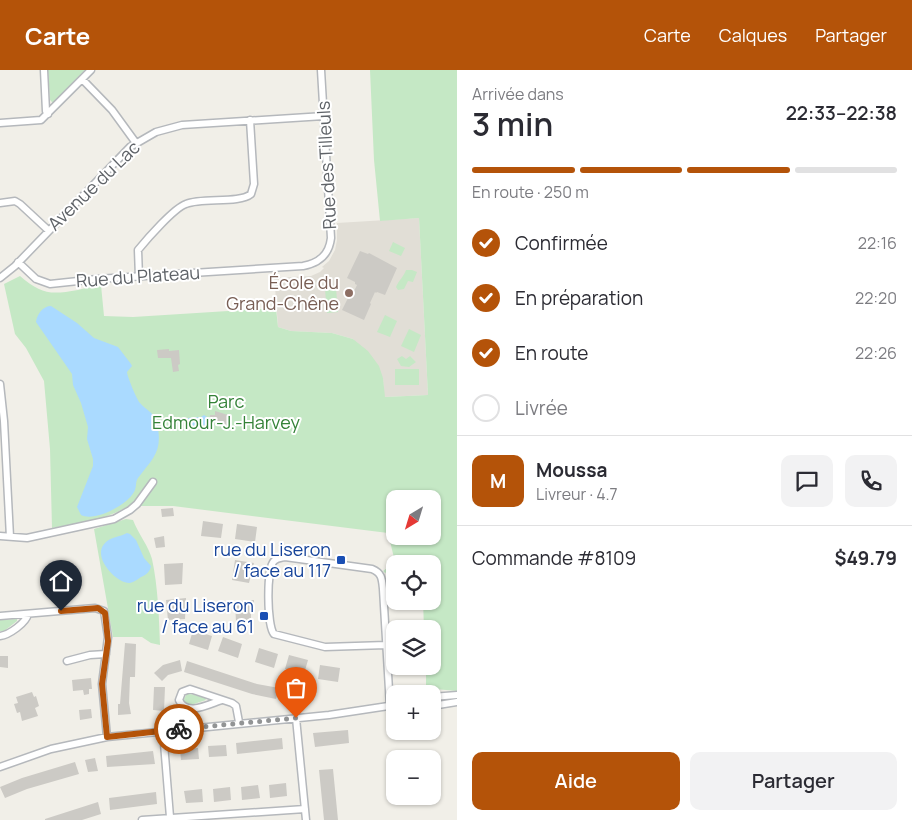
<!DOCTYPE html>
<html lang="fr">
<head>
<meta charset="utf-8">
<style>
  body { margin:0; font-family:Manrope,sans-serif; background:#f2f2f3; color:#2b2b33; height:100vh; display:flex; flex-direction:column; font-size:19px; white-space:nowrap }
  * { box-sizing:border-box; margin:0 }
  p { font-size:16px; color:#7c7c81 }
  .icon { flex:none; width:28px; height:28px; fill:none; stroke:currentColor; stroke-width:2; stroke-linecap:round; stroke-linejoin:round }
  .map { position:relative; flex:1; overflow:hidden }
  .panel { display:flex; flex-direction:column; background:#fff; width:455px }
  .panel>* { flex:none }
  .needle { width:32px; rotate:218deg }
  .buttons { position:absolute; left:386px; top:420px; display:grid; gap:10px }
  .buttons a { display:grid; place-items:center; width:55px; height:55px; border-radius:10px; background:#fff; box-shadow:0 1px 4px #0004; font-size:25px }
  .pin { position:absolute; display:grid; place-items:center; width:42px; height:42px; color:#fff; margin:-51px -21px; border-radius:50% 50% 50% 0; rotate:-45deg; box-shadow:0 0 5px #0007 }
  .pin .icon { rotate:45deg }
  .courier { position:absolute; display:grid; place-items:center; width:50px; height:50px; margin:-25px; border:4px solid #b45309; border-radius:50%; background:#fff; color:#222; box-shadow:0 1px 6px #0007 }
  .head em { font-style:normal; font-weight:600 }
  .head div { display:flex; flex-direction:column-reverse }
  .head { display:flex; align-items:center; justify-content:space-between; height:85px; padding:0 15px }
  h1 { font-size:32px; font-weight:600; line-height:38px }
  .bar { display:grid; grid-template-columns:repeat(4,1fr); gap:8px 5px; align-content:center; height:60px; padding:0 15px }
  .bar i { height:6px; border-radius:4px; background:#e1e1e2 }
  .bar .current { background:#b45309 }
  .bar p { grid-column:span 4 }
  .line { display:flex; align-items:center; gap:12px; padding:0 15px; border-top:1px solid #e1e1e2 }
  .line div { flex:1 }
  .round { display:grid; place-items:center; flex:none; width:52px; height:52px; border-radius:10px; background:#f2f2f3 }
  ol { padding:0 15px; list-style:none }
  li { display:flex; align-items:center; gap:15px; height:55px }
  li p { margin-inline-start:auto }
  li .icon { padding:5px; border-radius:50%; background:#b45309; color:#fff; stroke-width:4 }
  li:last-child { color:#7c7c81 }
  li i { width:28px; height:28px; border:2px solid #e1e1e2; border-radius:50% }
  .action { display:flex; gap:10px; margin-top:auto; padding:10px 15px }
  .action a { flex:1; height:58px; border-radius:10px; background:#b45309; color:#fff; font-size:20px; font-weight:600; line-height:58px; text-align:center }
  .action a+a { background:#f2f2f3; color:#2b2b33 }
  header { display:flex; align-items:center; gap:30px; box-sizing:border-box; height:70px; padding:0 25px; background:#b45309; color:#fff }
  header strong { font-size:24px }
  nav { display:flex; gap:28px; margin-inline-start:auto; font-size:18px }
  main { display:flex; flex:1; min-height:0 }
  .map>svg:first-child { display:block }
  .education { fill:#e1ded6 }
  .green { fill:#c5e8c5; fill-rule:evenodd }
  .water { fill:#aadaff }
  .building { fill:#cccac5 }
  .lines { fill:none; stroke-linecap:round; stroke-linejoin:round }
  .minor-casing { stroke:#b5b8bc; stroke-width:9 }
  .minor { stroke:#fff; stroke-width:6 }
  .done { stroke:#929495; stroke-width:5; stroke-dasharray:0 9 }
  .route { stroke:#b45309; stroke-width:6 }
  .education-dot { fill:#8d6e63; stroke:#fff; stroke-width:2 }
  .transit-dot { fill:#1a4fb4; stroke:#fff; stroke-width:2 }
  .labels { text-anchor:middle; stroke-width:4; stroke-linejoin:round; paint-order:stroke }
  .street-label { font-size:18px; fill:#5f6368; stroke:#fff }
  .education-label { font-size:18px; fill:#785e54; stroke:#fff; text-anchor:end }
  .park-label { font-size:18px; fill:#348238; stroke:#fff }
  .transit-label { font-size:18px; fill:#164399; stroke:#fff; text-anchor:end }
</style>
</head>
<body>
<header>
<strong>Carte</strong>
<nav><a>Carte</a><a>Calques</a><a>Partager</a></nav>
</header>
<main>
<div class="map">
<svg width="457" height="750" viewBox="0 0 457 750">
  <rect width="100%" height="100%" fill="#f1efe8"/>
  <path class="education" d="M419,148L428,325L384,327L383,308L353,269L332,263L291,261L278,257L274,204L281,208L291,207L311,206L320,202L324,198L322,197L329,191L335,180L337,170V153Z"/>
  <path class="green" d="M48,0H85L53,33L50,30Z
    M370,0H457V621L435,619L426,621V596H432V559H424L423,531H432V494H395V497L385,503L383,501L395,492L388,463L173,436H141L135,431C112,450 80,452 52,458L50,379L44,311L26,278L15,264L4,214L20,206C41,224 50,225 78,220C86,218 93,215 101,215L104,246L133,247L276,238L278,257L291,261L332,263L353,269L368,281L379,296L383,308L385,327L428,325L419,148L380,151L374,90ZM395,429H432V466H395Z
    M393,172L405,178L401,186L389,181Z
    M406,200H412L417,202L413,212L408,211L404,219L398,220L396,217C399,210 404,206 406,200Z
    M336,218L338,242L327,243L325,219Z
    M385,245L397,251L390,267L377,262Z
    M409,259L421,265L414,282L401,276Z
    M402,286L406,289L410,286L416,292L409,297L401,296L397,289Z
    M395,299H419V315H395Z
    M126,449L133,450C138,463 149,477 152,489C158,517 159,547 160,575L151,573L142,567H113L94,459Z
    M17,549V551L4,561H0V550Z
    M187,623L205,628L206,630L188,636L183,631Z"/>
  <path class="water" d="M51,236L77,253L94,268L118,277L131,294L132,296L127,302C127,306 137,330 140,333C146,340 155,343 157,353C163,381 154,387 138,408C135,412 137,417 134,422C127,435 95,452 81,445L77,437L93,396V389L87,369L88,357L81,333L73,315L72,304L36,252C37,244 43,236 51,236Z
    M204,345L207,347L208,355L188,356V348L201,347Z
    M127,463L130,464L136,470L144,488L151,496C150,502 146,505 141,507C138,509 134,512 130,513C117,514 91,487 105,473C110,467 120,467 127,463Z"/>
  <path class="building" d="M360,181L368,184L369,183L397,198L385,225L377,222L376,223L375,222L370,233L371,234L364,250L342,240L350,224L352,225L357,215L355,214V212L347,208Z
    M169,279V281L179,280L180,294L178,295L179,301L173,302L171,288H158L157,280Z
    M215,341L228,345V357L216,353V351H210V345H215Z
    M173,438L174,446L162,447L161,439Z
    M203,451L223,454L221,468L201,466Z
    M237,454L257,457L255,472L235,469Z
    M164,466L165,477L156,478L154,468Z
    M235,490L254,493L249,513L232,510Z
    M183,493L182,514L165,515L164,494Z
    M186,528L185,549L168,550L166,530Z
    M254,530V539L251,540V551L236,552L235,532Z
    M193,560L212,566L208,580L189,574Z
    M223,567L242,574L238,588L218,581Z
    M125,573L136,574L135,607H130L129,633L131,644L118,645V634H120Z
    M259,578L278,584L274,598L255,592Z
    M289,585L308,590L304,604L285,599Z
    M0,586H8V598L0,597Z
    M180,590L182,601L168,605L162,611L154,603L163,595Z
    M187,591L257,614L279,618L276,629L252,624L184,602Z
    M320,595L340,598L338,612L318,609Z
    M91,608L92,619H89V624L84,625L83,620L73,621L72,610Z
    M154,617H165L164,641L153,640Z
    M32,622L34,627L36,626L39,636L35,638L38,646L22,651L20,642L17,643L14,634L18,633L16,627Z
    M91,639L92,648L80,650L79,640Z
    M348,660L349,673L315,677L313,663Z
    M282,668L283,679L237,684L236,673Z
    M226,675L227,686L209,687L208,676Z
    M198,678L199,689L181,690L180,679Z
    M153,681L155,694L107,697L106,686Z
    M95,688L98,701L88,702L85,690Z
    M75,692L79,704L27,719L5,728L0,717L22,708Z
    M333,699L338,750H324L319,700Z
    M286,713L287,726L270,728L269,715Z
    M258,715L260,728L242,730L241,717Z
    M230,717L231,730L214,732L213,719Z
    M202,719L203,732L186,733L184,721Z
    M156,722L157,734L110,740L109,728Z
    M98,732L101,744L82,750H45V749Z"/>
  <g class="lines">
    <defs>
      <path id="minor" d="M44,0L46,41L48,44
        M82,9L112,40L136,73
        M0,53L41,50L91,0
        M0,133L15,131L20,134L48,160
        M18,192L36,209L50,214L97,209L303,196C319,193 329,185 331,168L321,0
        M139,207L138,180C147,169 174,138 186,134C202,127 239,134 251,124L254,114L250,50
        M0,208L15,196L130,77L156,62L182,55L324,46
        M0,314L4,351L10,467
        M0,466L27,468L114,449L130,440L137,434L153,412
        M0,546L95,538L104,541L108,567L102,614L107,667
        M0,566C9,565 26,553 28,544
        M386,575L325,577L274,564C267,556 266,499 274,491C277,488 281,488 285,487L372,499C382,503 382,509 383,519L390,637
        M67,591L90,585L106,584
        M432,627L457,625
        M222,630C209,634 186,647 179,630L182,622L190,619L232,633L236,636L239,652
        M432,636L457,632
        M296,648L306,750
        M163,661L170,747
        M0,697L51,679L107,667L329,645L395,635
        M142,750L305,739"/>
    </defs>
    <use href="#minor" class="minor-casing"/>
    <use href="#minor" class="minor"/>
  </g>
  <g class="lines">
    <path class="done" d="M179,659L296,648"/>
    <path class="route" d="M61,541L98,538L105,543L108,571L102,614L107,667L179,659"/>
  </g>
  <circle class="education-dot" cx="349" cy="223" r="5"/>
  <g class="transit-dot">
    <rect x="336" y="485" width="10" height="10" rx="2.5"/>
    <rect x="259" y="541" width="10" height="10" rx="2.5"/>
  </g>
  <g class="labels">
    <g class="street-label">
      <text transform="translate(327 95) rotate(-93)" y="6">Rue des Tilleuls</text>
      <text transform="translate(94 116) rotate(-44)" y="6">Avenue du Lac</text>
      <text transform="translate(138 207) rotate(-4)" y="6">Rue du Plateau</text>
    </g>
    <g class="education-label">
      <text x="339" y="219">École du<tspan x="339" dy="21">Grand-Chêne</tspan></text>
    </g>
    <g class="park-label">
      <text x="226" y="338">Parc<tspan x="226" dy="21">Edmour-J.-Harvey</tspan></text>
    </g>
    <g class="transit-label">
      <text x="331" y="486">rue du Liseron<tspan x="331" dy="21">/ face au 117</tspan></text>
      <text x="254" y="542">rue du Liseron<tspan x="254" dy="21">/ face au 61</tspan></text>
    </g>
  </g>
</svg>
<div class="buttons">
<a><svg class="needle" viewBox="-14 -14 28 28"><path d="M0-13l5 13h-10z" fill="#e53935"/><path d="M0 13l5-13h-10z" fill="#7c7c81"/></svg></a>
<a><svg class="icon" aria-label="locate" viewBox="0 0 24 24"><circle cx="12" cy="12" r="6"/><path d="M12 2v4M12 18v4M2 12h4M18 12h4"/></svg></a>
<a><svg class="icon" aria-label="layers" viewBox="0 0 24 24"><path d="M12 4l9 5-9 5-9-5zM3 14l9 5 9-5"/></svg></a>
<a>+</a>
<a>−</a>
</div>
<div class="pin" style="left:296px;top:648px;background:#ea580c"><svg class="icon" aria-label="bag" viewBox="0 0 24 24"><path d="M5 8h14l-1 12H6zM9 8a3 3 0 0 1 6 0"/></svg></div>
<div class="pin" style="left:61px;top:541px;background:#1f2937"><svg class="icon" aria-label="home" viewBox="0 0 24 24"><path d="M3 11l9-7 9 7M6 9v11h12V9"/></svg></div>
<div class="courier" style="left:179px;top:659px"><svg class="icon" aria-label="bike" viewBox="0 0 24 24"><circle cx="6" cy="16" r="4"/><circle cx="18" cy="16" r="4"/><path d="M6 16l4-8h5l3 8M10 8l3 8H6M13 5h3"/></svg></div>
</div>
<section class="panel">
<div class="head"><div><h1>3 min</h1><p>Arrivée dans</p></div><em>22:33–22:38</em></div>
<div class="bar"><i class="current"></i><i class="current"></i><i class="current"></i><i></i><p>En route · 250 m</p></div>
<ol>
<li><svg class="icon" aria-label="check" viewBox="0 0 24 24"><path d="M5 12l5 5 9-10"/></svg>Confirmée<p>22:16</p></li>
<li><svg class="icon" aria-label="check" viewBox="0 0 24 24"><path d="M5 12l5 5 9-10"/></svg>En préparation<p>22:20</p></li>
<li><svg class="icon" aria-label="check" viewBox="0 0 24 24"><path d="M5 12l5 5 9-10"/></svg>En route<p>22:26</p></li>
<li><i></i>Livrée</li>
</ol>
<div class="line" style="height:90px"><b class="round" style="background:#b45309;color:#fff">M</b><div><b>Moussa</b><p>Livreur · 4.7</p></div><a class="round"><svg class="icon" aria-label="chat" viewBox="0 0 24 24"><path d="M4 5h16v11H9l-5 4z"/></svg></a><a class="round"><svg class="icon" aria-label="phone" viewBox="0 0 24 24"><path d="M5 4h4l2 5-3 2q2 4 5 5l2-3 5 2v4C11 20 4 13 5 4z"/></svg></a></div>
<div class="line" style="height:65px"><div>Commande #8109</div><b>$49.79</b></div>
<div class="action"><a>Aide</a><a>Partager</a></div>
</section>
</main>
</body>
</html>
